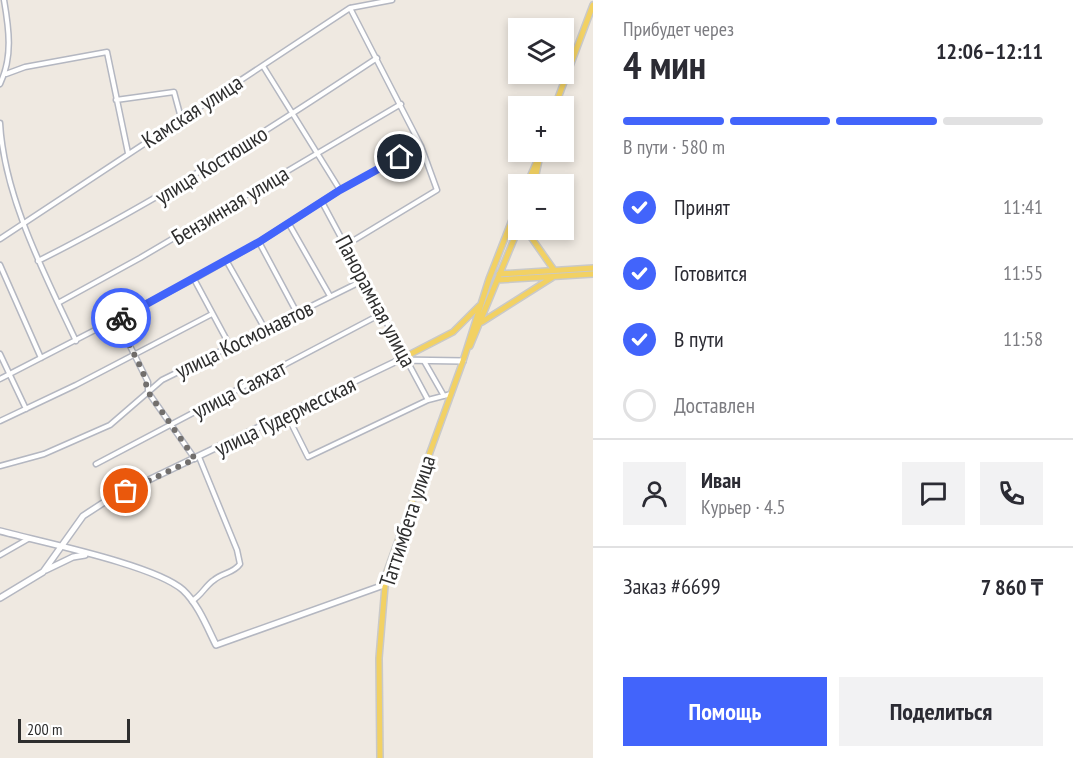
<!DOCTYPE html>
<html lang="ru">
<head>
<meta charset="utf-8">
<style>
  body { margin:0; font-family:"PT Sans Narrow",sans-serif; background:#f2f2f3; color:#2b2b33; height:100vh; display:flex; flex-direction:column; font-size:22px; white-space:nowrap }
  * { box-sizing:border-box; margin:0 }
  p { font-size:20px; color:#7c7c81 }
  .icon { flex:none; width:33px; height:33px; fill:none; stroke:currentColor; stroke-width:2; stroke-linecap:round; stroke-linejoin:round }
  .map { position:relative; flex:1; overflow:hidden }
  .details { display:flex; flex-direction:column; background:#fff; width:480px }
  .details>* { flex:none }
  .tools { position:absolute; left:508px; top:18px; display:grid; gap:12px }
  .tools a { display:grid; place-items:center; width:66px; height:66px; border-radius:0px; background:#fff; box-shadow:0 3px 9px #0003; font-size:30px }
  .scale { position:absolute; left:18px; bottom:15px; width:112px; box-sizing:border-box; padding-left:6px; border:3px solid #2e2e2e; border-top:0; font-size:16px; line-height:21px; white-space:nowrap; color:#2e2e2e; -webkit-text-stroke:4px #fff; paint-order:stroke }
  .pin { position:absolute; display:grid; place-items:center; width:51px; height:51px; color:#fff; margin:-26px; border:3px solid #fff; border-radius:50%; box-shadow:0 2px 6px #0007 }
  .courier { position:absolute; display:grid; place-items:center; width:60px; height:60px; margin:-30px; border:4px solid #4264fb; border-radius:50%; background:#fff; color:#222; box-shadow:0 2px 8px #0007 }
  .head em { font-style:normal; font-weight:600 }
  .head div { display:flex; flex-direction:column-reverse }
  .head { display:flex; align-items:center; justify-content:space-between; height:102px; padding:0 30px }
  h1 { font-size:39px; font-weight:600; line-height:45px }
  .bar { display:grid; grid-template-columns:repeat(4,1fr); gap:9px 6px; align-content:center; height:72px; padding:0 30px }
  .bar i { height:8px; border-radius:4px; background:#e1e1e2 }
  .bar .current { background:#4264fb }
  .bar p { grid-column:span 4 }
  .line { display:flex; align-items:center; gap:15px; padding:0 30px; border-top:2px solid #e1e1e2 }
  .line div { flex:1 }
  .round { display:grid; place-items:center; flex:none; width:63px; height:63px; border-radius:0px; background:#f2f2f3 }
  ol { padding:0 30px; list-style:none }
  li { display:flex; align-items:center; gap:18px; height:66px }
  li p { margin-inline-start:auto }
  li .icon { padding:6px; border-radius:50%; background:#4264fb; color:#fff; stroke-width:4 }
  li:last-child { color:#7c7c81 }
  li i { width:33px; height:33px; border:3px solid #e1e1e2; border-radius:50% }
  .action { display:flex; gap:12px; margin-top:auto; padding:12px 30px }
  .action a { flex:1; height:69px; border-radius:0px; background:#4264fb; color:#fff; font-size:24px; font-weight:600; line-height:69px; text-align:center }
  .action a+a { background:#f2f2f3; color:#2b2b33 }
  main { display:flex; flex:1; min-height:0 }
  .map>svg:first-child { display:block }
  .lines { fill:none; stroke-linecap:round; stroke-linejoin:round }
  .street-casing { stroke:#b4b7c1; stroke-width:7 }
  .secondary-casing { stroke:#b4b7c1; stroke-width:8 }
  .primary-casing { stroke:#c9c9c9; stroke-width:8 }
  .street { stroke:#fff; stroke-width:4 }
  .secondary { stroke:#fff; stroke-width:5 }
  .primary { stroke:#f2d163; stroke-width:5 }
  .done { stroke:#726f6d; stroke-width:6; stroke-dasharray:0 10.8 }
  .route { stroke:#4264fb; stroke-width:8 }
  .labels { text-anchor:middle; stroke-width:6; stroke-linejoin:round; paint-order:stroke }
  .street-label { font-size:22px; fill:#2e2e2e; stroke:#fff }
</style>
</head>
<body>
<main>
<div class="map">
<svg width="593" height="758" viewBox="0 0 593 758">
  <rect width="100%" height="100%" fill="#efe9e1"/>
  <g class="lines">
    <defs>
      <path id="street" d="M263,66L340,190
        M6,74L25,67L107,52L128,153
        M0,84C13,57 9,29 4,0
        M116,100L174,92L181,118
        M0,123C4,197 45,275 76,341
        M322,202L428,400
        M289,224L330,296
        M0,239L350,8L392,0
        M259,242L297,313
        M346,245L437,190L421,146L350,8
        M226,260L265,329
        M38,261C156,202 267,131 377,58
        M0,265L41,358
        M194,279L230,346
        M58,303L140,258L401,104
        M117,320L148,382V392L195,459
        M0,354L26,409
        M424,361L444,396
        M0,379L194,279L259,242L340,190L421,146
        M287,415L308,457L428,400L451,394
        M0,421L76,385L212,314
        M96,464L381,314
        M0,466L44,454L110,425L162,380L364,280
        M0,555L28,539
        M192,601C202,595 205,586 214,580C222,573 234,573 240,564L237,550L199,457"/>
      <path id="secondary" d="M0,531C41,542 155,565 183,590C198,604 207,627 216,645L384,585
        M46,570L73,557L85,555
        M0,598L43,572L83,516L109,499L399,360L463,361"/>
      <path id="primary" d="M555,106L593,5
        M527,184L541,152
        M534,184L539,160
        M526,230L554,270
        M499,274L593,268
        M497,280L593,274
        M482,322L553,277
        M470,346L519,227
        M399,360L453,332L479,306
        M380,758L379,658L386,574L463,361L489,279L519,202"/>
    </defs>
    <use href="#street" class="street-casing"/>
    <use href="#secondary" class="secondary-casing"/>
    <use href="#primary" class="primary-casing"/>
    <use href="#street" class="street"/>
    <use href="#secondary" class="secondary"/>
    <use href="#primary" class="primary"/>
  </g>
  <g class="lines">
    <path class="done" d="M121,318L117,320L143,372L148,392L195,459L126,491"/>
    <path class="route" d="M121,318L259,242L340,190L400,157"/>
  </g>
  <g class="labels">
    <g class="street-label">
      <text transform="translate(192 111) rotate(-33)" y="8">Камская улица</text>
      <text transform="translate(211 165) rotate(-32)" y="8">улица Костюшко</text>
      <text transform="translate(230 205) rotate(-31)" y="8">Бензинная улица</text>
      <text transform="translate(376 301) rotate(62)" y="8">Панорамная улица</text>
      <text transform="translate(244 339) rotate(-26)" y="8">улица Космонавтов</text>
      <text transform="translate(239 389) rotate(-27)" y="8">улица Саяхат</text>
      <text transform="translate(285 416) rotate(-26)" y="8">улица Гудермесская</text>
      <text transform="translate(407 521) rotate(-72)" y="8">Таттимбета улица</text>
    </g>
  </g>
</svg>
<div class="tools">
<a><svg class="icon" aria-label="layers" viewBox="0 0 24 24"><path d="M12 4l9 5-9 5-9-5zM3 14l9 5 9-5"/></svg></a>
<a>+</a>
<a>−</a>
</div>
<div class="scale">200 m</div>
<div class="pin" style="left:126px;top:491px;background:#ea580c"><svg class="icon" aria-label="bag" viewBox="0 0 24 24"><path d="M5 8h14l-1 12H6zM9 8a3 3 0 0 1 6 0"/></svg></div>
<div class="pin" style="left:400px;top:157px;background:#1f2937"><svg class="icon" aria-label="home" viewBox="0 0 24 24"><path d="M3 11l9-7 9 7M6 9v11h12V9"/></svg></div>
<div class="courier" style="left:121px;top:318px"><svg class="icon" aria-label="bike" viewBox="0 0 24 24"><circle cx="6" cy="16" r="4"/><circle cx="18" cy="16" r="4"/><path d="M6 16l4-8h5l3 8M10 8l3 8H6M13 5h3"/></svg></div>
</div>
<section class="details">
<div class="head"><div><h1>4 мин</h1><p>Прибудет через</p></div><em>12:06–12:11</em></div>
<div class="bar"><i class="current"></i><i class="current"></i><i class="current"></i><i></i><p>В пути · 580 m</p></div>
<ol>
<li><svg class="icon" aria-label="check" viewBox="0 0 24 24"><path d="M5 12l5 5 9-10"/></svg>Принят<p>11:41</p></li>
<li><svg class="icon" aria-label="check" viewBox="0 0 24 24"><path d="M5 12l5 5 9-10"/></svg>Готовится<p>11:55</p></li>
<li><svg class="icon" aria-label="check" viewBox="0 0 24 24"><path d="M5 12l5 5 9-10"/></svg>В пути<p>11:58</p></li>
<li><i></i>Доставлен</li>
</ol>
<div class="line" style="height:108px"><a class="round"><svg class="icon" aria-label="person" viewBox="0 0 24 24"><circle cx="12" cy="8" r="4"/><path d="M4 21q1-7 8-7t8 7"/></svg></a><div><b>Иван</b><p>Курьер · 4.5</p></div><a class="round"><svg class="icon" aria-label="chat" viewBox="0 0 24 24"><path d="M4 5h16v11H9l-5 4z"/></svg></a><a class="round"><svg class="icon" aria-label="phone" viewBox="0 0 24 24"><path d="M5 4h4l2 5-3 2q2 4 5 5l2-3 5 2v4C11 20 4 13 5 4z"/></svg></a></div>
<div class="line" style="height:78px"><div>Заказ #6699</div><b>7 860 ₸</b></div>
<div class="action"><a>Помощь</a><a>Поделиться</a></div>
</section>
</main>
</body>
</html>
